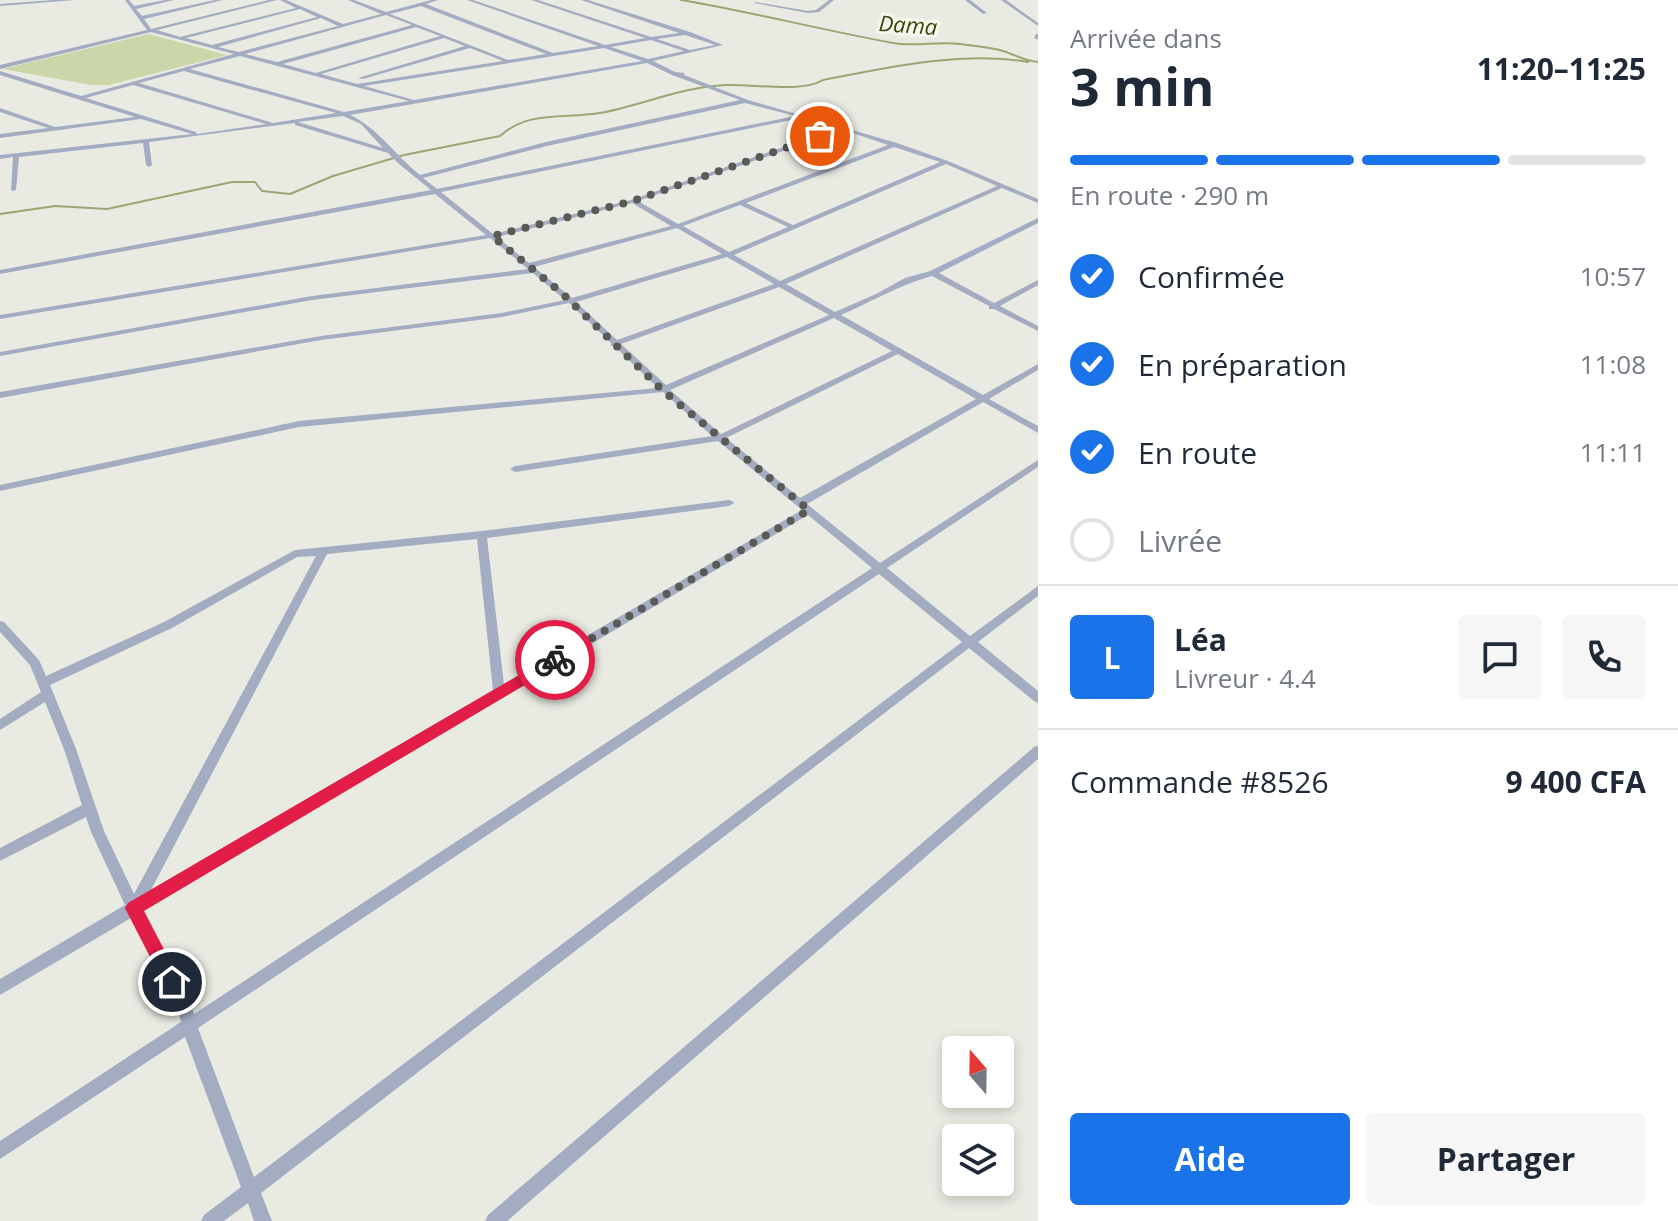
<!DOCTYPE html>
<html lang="fr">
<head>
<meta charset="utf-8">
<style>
  body { margin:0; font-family:"Open Sans",sans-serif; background:#f6f6f7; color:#1f2937; height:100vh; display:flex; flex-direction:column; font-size:30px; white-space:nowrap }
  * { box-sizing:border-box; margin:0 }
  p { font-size:26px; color:#747a83 }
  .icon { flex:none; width:44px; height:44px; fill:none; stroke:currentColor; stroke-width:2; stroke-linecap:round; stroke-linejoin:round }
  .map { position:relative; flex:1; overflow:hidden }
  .side { display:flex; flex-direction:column; background:#fff; width:640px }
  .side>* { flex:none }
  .needle { width:52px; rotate:340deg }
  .fabs { position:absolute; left:942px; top:1036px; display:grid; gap:16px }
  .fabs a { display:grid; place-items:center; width:72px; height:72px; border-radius:8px; background:#fff; box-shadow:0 4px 12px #0003; font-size:40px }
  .pin { position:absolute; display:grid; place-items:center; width:68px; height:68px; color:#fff; margin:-34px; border:4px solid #fff; border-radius:50%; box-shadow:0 2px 8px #0007 }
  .courier { position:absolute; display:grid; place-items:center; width:80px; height:80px; margin:-40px; border:6px solid #e11d48; border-radius:50%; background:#fff; color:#222; box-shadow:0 2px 10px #0007 }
  .head em { font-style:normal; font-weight:700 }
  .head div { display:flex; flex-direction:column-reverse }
  .head { display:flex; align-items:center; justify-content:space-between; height:136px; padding:0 32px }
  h1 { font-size:52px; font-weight:700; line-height:60px }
  .bar { display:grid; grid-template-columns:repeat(4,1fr); gap:12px 8px; align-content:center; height:96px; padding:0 32px }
  .bar i { height:10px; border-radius:6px; background:#e0e1e3 }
  .bar .active { background:#1a73e8 }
  .bar p { grid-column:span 4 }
  .line { display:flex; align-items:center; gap:20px; padding:0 32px; border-top:2px solid #e0e1e3 }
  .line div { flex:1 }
  .round { display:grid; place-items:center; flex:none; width:84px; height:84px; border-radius:8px; background:#f6f6f7 }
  ol { padding:0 32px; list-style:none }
  li { display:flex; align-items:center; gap:24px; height:88px }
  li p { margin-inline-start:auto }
  li .icon { padding:8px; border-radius:50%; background:#1a73e8; color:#fff; stroke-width:4 }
  li:last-child { color:#747a83 }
  li i { width:44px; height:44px; border:4px solid #e0e1e3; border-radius:50% }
  .cta { display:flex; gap:16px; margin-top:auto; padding:16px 32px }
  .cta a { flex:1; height:92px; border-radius:8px; background:#1a73e8; color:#fff; font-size:32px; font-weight:700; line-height:92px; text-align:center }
  .cta a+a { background:#f6f6f7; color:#1f2937 }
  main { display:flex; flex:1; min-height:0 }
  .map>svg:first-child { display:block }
  .green { fill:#cbd6a9 }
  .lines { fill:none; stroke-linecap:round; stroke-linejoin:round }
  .stream { stroke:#9aa773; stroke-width:2 }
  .minor { fill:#a4acc2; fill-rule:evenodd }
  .route { fill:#e11d48 }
  .done { stroke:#5a5b57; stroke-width:8; stroke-dasharray:0 14.4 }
  .labels { text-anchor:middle; stroke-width:6; stroke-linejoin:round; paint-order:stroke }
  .far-water-label { font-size:22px; font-style:italic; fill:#3a4506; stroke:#f6f8f0 }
</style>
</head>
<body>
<main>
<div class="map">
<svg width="1038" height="1221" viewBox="0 0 1038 1221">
  <rect width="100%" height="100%" fill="#e9ebe3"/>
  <path class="green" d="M149,34L227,55L109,85H91L2,69Z"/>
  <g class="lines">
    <path class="stream" d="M681,0C752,12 822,30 893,43C914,47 938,41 960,44C974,46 990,47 1003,51C1016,55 1024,61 1038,62
      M0,214L55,206L107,209L232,182H255L262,191L290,194L333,176L404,155L500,136C529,110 564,119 600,113C643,105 681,87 726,85C753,84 802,93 823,80C890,67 959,51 1028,62"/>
    <path class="minor" d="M53,0H75L0,6V4Z
      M125,0H129L134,6L165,0H174L136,9L142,16L215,0H223L144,19L151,29L269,0H277L157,30L180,37L296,8L280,0H286L343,24L381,14L348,0H354L386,12L431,0H438L426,4L553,53L598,46L467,0H473L605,45L645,38L531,0H538L651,37L679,33L581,0H588L690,32L723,45L653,61L675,72L685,73L684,75L748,100L897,143L948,161L1038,199V203L1002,188L786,284L835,312L876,294L905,278L930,271L1038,218V223L939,273L994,303L1038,280V285L1000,306L1038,326V331L994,309H989V306L932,276C901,284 871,302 841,315L983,395L1038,364V370L989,399L1038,426V433L983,402L807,504L880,563L1038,460V467L887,568L970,636L1038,586V596L978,642L1038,691V703L1034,701L969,648L261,1193L272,1221H254L248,1203L224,1221H201L204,1215L241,1187L185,1037L0,1159V1141L181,1022L177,1006L131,918L0,995V979L125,905L91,832L86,817L0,861V848L82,805L64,749L45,702L0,730V719L41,692L30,665L0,632V621L4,622L39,660L46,676L164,622L295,550L482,531L729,500L732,501L734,503L729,506L487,538L504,684L802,510L718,441L515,472L510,469L515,466L712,436L663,392L299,427L0,491V485L299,421L658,388L614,346H611V343L569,303L502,317L321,340L0,398V392L321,336L502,313L565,300L533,273L312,300L0,356V352L312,296L528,269L490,238L0,319V315L486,235L435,194L0,274V270L431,190L399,164L388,153L295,125V123L149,142L152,165L149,167L146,165L143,143L19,157L16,190L11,191L13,157L0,159V155L192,134L141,119L0,138V134L48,128L0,112V108L55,127L135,117L0,75V71L81,96L234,54L151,32L0,69V65L147,30ZM421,6L546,54L508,60L390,14ZM300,9L317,17L212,45L186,38ZM386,15L412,25L277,62L245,54ZM321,18L338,26L239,52L218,47ZM416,27L440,36L316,73L283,64ZM685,35L715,45L690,50L657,39ZM444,38L465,46L358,78L363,79L470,48L503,61L357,84L321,74ZM651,40L684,51L648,59L611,47ZM604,48L642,61L414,100L364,86ZM240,56L409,101L344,112L190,69ZM647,63L672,75L740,100L546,142L420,175C396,156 378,128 350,115ZM184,71L336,113L273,123L139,83ZM133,85L266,124L197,134L196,132L86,98ZM745,103L795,116L437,189L423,178L547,146ZM343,116L361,124L383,148L298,122ZM801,118L838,128L631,200L493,234L441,192ZM844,130L888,145L678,224L638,201ZM894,147L940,162L793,225L746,203ZM946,164L997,186L780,281L734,255ZM632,203L671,226L529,263L497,237ZM740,205L788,227L729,252L683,226ZM677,228L722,254L572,298L534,267ZM727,257L774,284L617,340L576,302ZM779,287L829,315L666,385L621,344ZM834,318L892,351L721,434L670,390ZM898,354L976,399L800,498L726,438ZM808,515L872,568L194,1014L189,999L142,911ZM477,539L493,690L151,890L327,554ZM316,556L134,894L104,831L76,749L50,685L172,628L297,557ZM879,574L962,642L254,1177L198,1028Z
      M829,0H834L819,12L808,13L754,3L756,2L808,11L816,10Z
      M965,0H970L987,13L983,14Z
      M1001,0H1006L1038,23V26Z
      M1036,34H1038V39H1036L1034,38Z
      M1038,746V759L507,1221H485L488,1215L1034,747Z"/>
  </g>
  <path class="route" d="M555,654L560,656V664L144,911L181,982L178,988L172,991L166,988L128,914L125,908L128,903Z"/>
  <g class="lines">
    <path class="done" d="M555,660L809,510L662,390L563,294L492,236L633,201L820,136"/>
  </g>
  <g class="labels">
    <g class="far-water-label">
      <text transform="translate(908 25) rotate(4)" y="8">Dama</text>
    </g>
  </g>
</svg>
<div class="fabs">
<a><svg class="needle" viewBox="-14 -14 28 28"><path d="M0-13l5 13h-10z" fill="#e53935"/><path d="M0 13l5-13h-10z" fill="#747a83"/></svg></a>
<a><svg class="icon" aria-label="layers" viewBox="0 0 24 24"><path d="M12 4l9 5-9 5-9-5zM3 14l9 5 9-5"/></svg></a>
</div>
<div class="pin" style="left:820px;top:136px;background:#ea580c"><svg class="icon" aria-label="bag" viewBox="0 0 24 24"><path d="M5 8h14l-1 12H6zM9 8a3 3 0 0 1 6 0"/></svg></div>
<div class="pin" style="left:172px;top:982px;background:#1f2937"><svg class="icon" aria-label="home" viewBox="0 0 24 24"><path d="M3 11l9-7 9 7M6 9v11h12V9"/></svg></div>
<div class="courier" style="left:555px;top:660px"><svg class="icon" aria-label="bike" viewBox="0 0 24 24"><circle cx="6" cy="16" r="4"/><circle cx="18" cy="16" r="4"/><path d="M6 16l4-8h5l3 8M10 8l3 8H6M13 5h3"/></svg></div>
</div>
<section class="side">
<div class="head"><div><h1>3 min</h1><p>Arrivée dans</p></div><em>11:20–11:25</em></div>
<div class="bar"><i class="active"></i><i class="active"></i><i class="active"></i><i></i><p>En route · 290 m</p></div>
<ol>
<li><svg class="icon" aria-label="check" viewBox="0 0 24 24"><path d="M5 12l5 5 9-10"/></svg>Confirmée<p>10:57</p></li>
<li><svg class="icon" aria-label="check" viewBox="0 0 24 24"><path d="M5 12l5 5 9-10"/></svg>En préparation<p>11:08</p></li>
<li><svg class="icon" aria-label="check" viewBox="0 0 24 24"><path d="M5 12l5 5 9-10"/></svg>En route<p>11:11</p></li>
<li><i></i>Livrée</li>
</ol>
<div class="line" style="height:144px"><b class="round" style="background:#1a73e8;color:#fff">L</b><div><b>Léa</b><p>Livreur · 4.4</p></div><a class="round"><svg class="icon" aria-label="chat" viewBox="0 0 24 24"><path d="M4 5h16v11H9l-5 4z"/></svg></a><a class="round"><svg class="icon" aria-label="phone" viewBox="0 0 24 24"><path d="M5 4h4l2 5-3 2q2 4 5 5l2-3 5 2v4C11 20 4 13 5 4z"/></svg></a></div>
<div class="line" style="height:104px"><div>Commande #8526</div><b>9 400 CFA</b></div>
<div class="cta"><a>Aide</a><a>Partager</a></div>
</section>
</main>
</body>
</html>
